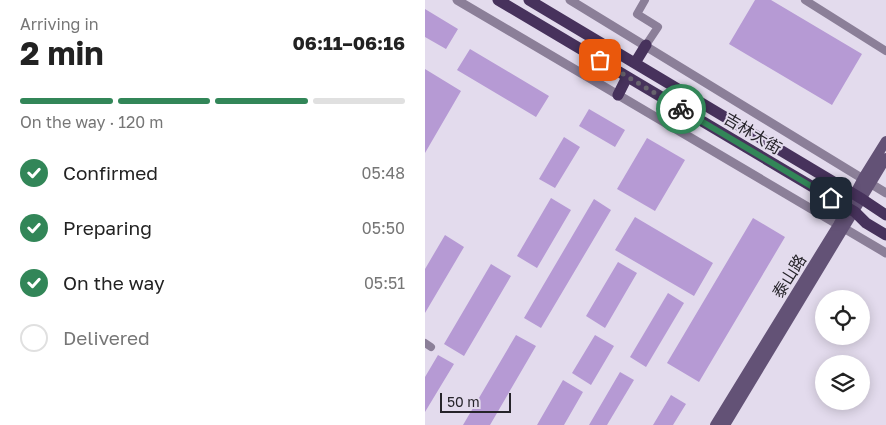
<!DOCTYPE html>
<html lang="en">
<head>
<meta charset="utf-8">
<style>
  body { margin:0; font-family:"Golos Text","Noto Sans SC",sans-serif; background:#f6f6f6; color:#222; height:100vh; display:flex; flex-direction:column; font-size:19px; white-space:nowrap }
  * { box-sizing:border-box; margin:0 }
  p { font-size:16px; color:#767676 }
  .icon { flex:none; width:28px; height:28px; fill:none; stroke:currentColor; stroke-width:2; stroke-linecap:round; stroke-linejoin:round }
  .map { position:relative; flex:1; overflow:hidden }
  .side { display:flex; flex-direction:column; background:#fff; width:425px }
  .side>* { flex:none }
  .fabs { position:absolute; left:390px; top:290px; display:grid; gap:10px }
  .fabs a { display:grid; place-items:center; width:55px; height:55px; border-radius:50%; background:#fff; box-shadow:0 2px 12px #0003; font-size:25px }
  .scale { position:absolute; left:15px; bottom:12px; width:71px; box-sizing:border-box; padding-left:5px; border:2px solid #26242a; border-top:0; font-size:14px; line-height:18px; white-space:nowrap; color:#26242a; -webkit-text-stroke:4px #e3dbed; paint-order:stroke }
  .pin { position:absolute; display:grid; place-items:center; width:42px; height:42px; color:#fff; margin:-21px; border-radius:10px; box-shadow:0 2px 8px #0006 }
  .courier { position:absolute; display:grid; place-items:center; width:50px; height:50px; margin:-25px; border:4px solid #328658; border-radius:50%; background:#fff; color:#222; box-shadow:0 1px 6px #0007 }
  .overview em { font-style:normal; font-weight:700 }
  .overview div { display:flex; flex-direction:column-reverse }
  .overview { display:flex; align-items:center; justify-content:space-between; height:85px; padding:0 20px }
  h1 { font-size:32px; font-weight:700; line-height:38px }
  .bar { display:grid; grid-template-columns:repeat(4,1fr); gap:8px 5px; align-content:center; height:60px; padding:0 20px }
  .bar i { height:6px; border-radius:4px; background:#e0e0e0 }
  .bar .current { background:#328658 }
  .bar p { grid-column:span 4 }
  ol { padding:0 20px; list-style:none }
  li { display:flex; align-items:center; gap:15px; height:55px }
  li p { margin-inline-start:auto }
  li .icon { padding:5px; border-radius:50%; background:#328658; color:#fff; stroke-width:4 }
  li:last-child { color:#767676 }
  li i { width:28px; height:28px; border:2px solid #e0e0e0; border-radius:50% }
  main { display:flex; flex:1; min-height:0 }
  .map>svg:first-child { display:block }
  .building { fill:#b69ad4 }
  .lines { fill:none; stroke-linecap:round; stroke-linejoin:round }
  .minor { stroke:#8b7f98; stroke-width:8 }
  .tertiary { stroke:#8b7f98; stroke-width:9 }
  .secondary { stroke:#635276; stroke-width:10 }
  .primary { stroke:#47325c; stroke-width:11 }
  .done { stroke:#68646e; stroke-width:5; stroke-dasharray:0 9 }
  .route { stroke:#328658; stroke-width:6 }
  .labels { text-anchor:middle; stroke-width:4; stroke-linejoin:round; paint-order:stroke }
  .street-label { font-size:16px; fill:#26242a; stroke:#e3dbed }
</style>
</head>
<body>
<main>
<section class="side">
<div class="overview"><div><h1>2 min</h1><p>Arriving in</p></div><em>06:11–06:16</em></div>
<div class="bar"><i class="current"></i><i class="current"></i><i class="current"></i><i></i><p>On the way · 120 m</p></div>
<ol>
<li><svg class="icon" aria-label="check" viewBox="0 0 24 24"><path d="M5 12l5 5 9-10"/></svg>Confirmed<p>05:48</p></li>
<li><svg class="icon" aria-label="check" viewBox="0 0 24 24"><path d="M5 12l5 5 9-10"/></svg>Preparing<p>05:50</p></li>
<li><svg class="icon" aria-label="check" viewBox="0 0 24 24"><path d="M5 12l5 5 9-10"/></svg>On the way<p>05:51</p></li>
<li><i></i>Delivered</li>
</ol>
</section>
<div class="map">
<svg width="461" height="425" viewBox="0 0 461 425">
  <rect width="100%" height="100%" fill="#e3dbed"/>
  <path class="building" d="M330,0H346L437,54L407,105L304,44Z
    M0,9L33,29L21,49L0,37Z
    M45,49L124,96L111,117L32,70Z
    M0,69L36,91L0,153Z
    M164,109L200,130L190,147L154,126Z
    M139,137L155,147L130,188L114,179Z
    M222,138L260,160L230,211L192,189Z
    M126,198L146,210L112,268L92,256Z
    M169,199L186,210L116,328L99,318Z
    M210,217L288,263L269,296L190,250Z
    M328,218L360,237L274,382L242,363Z
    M20,235L39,247L0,313V269Z
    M193,262L212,273L180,328L161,316Z
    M66,264L86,276L39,356L19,344Z
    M243,293L259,303L221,367L205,357Z
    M91,335L111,346L65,425H38Z
    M170,335L189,346L166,385L147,373Z
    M13,355L29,364L0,412V377Z
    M195,372L209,380L182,425H164Z
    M138,380L158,392L139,425H112Z
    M246,395L261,404L248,425H228Z"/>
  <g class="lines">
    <path class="minor" d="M220,0L212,14L233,27L221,45
      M380,0L461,51
      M0,343L6,347"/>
    <path class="tertiary" d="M32,0L461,253
      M145,0L461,193"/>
    <path class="secondary" d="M290,425L413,225L438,178L461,141
      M300,425L461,158"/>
    <path class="primary" d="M73,0L430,212L441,223L461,235
      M104,0L437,199L461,215
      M210,63L221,45
      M193,95L202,77"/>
  </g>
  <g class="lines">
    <path class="done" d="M175,60L256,109"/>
    <path class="route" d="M256,109L406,198"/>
  </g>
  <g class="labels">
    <g class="street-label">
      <text transform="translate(328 133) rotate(31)" y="6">吉林大街</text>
      <text transform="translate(364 276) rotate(-58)" y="6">泰山路</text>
    </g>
  </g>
</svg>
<div class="fabs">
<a><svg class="icon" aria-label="locate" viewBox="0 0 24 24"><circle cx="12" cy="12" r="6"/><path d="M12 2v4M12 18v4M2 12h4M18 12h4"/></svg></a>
<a><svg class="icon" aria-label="layers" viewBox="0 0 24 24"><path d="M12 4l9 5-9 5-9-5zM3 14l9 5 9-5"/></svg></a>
</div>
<div class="scale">50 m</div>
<div class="pin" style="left:175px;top:60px;background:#ea580c"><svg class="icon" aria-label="bag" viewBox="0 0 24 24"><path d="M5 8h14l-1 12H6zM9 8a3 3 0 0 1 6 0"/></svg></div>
<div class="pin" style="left:406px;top:198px;background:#1f2937"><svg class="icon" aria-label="home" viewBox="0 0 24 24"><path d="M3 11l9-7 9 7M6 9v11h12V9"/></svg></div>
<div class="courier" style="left:256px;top:109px"><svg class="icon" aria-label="bike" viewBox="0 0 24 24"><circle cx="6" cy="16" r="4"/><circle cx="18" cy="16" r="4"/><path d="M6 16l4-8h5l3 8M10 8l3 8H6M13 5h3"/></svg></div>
</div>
</main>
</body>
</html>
